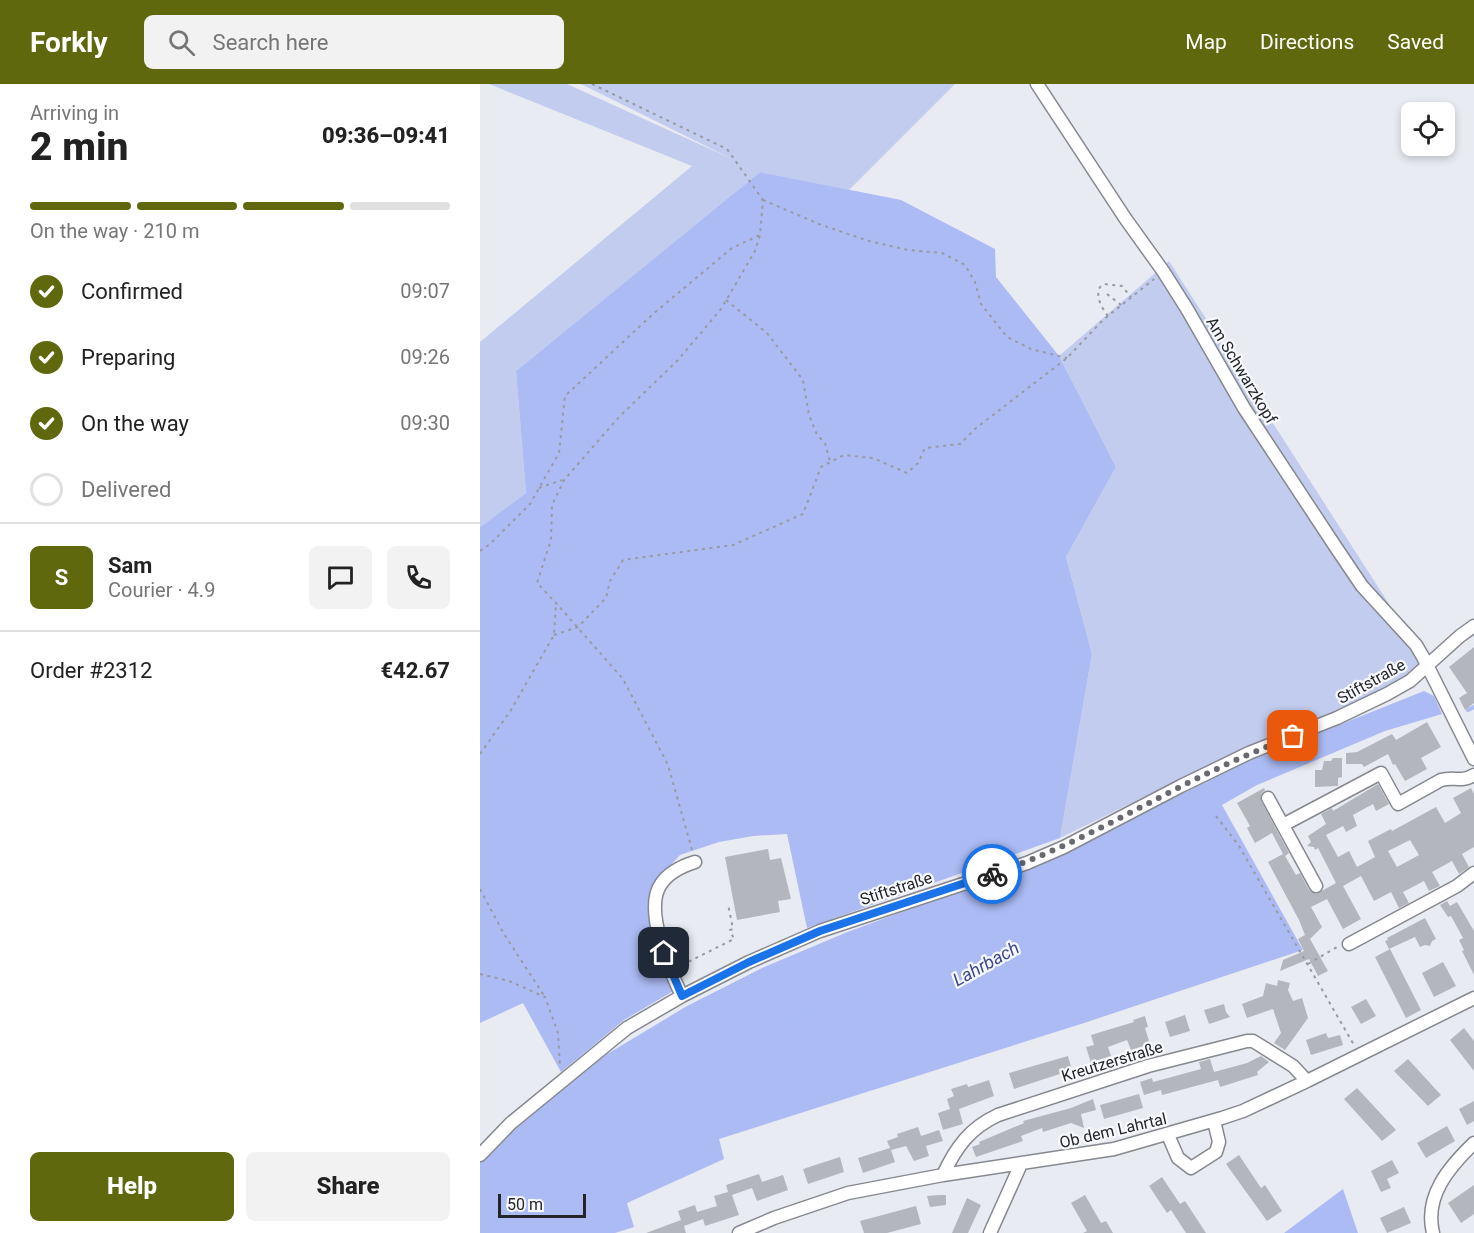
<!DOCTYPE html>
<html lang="en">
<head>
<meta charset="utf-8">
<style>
  body { margin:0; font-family:Roboto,sans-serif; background:#f2f2f2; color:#222; height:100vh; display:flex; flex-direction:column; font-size:22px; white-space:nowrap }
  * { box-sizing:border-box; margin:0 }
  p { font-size:20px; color:#767676 }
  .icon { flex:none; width:33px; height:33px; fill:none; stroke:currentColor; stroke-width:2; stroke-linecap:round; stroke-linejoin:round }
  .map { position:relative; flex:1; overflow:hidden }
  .side { display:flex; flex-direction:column; background:#fff; width:480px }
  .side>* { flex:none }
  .tools { position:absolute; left:921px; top:18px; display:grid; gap:12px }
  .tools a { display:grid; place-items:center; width:54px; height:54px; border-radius:9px; background:#fff; box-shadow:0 3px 9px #0003; font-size:30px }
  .scale { position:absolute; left:18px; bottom:15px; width:88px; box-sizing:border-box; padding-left:6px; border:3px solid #242528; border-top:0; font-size:16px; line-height:21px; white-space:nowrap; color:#242528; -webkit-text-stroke:4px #f7f9fe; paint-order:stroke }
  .pin { position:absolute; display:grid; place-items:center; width:51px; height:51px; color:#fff; margin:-26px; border-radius:12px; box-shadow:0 3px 9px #0006 }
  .courier { position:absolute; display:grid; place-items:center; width:60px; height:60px; margin:-30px; border:4px solid #1a73e8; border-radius:50%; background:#fff; color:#222; box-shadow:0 2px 8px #0007 }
  .head em { font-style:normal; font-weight:800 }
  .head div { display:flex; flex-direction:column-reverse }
  .head { display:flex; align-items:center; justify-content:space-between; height:102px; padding:0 30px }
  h1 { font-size:39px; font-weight:800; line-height:45px }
  .bar { display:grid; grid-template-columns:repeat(4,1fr); gap:9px 6px; align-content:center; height:72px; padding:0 30px }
  .bar i { height:8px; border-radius:4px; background:#e0e0e0 }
  .bar .on { background:#5f680c }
  .bar p { grid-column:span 4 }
  .line { display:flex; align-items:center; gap:15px; padding:0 30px; border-top:2px solid #e0e0e0 }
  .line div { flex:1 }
  .round { display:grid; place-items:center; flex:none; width:63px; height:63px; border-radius:9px; background:#f2f2f2 }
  ol { padding:0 30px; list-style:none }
  li { display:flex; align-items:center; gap:18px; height:66px }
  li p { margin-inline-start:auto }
  li .icon { padding:6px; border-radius:50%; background:#5f680c; color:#fff; stroke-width:4 }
  li:last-child { color:#767676 }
  li i { width:33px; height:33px; border:3px solid #e0e0e0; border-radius:50% }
  .button { display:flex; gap:12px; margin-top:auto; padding:12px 30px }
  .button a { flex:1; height:69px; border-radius:9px; background:#5f680c; color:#fff; font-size:24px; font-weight:800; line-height:69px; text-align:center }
  .button a+a { background:#f2f2f2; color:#222 }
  header { display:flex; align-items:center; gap:36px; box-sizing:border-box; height:84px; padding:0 30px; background:#5f680c; color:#fff }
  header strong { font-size:28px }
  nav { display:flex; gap:33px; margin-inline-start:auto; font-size:21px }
  .search { width:420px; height:54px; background:#f2f2f2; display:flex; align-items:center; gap:15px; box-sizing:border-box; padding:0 21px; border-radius:9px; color:#767676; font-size:22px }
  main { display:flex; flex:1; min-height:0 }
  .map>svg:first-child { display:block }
  .green { fill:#c2ccef }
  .forest { fill:#acbbf4 }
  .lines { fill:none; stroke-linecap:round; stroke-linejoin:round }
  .stream { stroke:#abbbf4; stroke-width:4 }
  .building { fill:#b4b6be; fill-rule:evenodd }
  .minor-casing { stroke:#86888f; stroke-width:15 }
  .path { stroke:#999aa0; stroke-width:2; stroke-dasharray:3 4.5; stroke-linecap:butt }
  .minor { stroke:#fff; stroke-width:12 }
  .done { stroke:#696a6f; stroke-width:6; stroke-dasharray:0 10.8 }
  .route { stroke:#1a73e8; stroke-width:8 }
  .labels { text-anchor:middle; stroke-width:4.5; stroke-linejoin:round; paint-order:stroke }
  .street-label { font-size:16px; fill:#242528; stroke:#f7f9fe }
  .water-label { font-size:18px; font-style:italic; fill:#3c498d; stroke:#f7f9fe }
</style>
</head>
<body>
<header>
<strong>Forkly</strong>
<div class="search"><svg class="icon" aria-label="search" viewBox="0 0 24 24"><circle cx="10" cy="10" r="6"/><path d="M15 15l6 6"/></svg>Search here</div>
<nav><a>Map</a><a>Directions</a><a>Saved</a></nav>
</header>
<main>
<section class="side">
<div class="head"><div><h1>2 min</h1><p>Arriving in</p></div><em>09:36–09:41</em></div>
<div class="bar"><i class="on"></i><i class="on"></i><i class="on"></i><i></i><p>On the way · 210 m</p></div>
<ol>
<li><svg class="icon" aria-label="check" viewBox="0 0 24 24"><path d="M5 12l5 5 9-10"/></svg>Confirmed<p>09:07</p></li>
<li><svg class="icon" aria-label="check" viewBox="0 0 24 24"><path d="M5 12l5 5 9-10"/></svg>Preparing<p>09:26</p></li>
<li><svg class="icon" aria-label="check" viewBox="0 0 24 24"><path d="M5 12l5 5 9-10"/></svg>On the way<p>09:30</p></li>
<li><i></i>Delivered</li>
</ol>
<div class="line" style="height:108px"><b class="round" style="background:#5f680c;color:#fff">S</b><div><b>Sam</b><p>Courier · 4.9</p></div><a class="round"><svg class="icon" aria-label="chat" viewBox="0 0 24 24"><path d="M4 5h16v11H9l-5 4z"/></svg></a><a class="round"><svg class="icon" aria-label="phone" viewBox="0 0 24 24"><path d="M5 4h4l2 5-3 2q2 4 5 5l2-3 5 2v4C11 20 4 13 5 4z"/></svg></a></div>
<div class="line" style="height:78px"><div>Order #2312</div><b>€42.67</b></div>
<div class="button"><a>Help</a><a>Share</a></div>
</section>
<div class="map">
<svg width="994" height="1149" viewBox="0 0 994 1149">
  <rect width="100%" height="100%" fill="#e9ebf3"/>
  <path class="green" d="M9,0H87L252,75L101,0H475L369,106L280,88L36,287L46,409L0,443V258L212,82Z
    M689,177L943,573L935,585L920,597L890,612L861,626L766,663L580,754L612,570L586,473L636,383L579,272Z"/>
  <path class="forest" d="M280,88L421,116L515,165L516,193L579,272L636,383L586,473L612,570L580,754L327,844L307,750L273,752L239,758L200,771L177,796L179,851L195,906L144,936L81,988L43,919L0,939V443L46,409L36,287Z
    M944,607L954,612L962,630L905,647L777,701L742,721L823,866L604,939L239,1055L244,1075L147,1119L154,1143L135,1149H0V1071L81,998L207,922L282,884L365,849L586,767L771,676Z
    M863,1105L878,1149H804Z"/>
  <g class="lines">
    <path class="stream" d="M988,626L994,623
      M1,1149L43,1118L48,1099L69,1086L125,1060L134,1027L187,1006L237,967L370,911L407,908L478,914L594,844L648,822L668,796L707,726L731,710L752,700L787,677L815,673L874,642L890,638L904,628L912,624L928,623L936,615L949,614"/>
  </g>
  <path class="building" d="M994,563V619L985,626L979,614L987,609L969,583Z
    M947,638L961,663L941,674L947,685L925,697L915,680L913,681L908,670L884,683L882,680H866V669L877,668L912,650L916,656Z
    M853,674H862V693L858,694V702L835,703V686H842L844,677H851Z
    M898,700L909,720L896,727L893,720L873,731L877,742L866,748L863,742L846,751L858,773L869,767L877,783L895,773L888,757L911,745L912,747L956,723L965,739L981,729L973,714L991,704L994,710V763L982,770L989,783L979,790L972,777L952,788L960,802L949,807L944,797L923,808L929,819L919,824L911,808L894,817L881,792L863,802L881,835L863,845L847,815L831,823L842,843L830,855L848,887L838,892L829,875L800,887L803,876L824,867L818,855L825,851L819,836L788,778L803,770L792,749L775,759L767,744L770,742L757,719L784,704L785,706L781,710V717L809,769L805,772L816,791L820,789L829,806L836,810L856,799L838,764L835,766L834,763L827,762L831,758L828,752L846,740L841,730L852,724L853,727ZM930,756L939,771L917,783L908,767Z
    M288,765L290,776L301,774L311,815L298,817L300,828L257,836L245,773Z
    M967,817L970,822L977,818L994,847V891L982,867L984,866L979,856L983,854L971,832L968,833L960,821Z
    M945,834L956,855L952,857L950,862L945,861L940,863L935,853L909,865L905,857L908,856L907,854Z
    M910,865L941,926L926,934L895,873Z
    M963,878L976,902L954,913L942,889Z
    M798,896L810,899L808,906L813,917L822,914L828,934L805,966L794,959L801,949L793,925L767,934L762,920L783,912L786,899L797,902Z
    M886,915L896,932L881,940L871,923Z
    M744,920L746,928L750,933L729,940L724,926Z
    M705,931L710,947L690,953L685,938Z
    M665,932L668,943L665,944L670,960L651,966L647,956L628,963L631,972L611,979L606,963L614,961L611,951L654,938L653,936Z
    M984,944L994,957V987L970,956Z
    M846,949L848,954L860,951L863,961L831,971L826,956Z
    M588,972L592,986L534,1005L529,989Z
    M781,972L789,978L777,988L778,991L740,1003L738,996L682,1011L681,1006L664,1011L660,998L672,994L673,998L710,988L721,985L719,978L730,975L734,988L767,979Z
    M928,975L961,1011L948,1022L914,987Z
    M509,996L514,1012L479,1025L483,1040L463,1046L458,1029L470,1025L467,1015L474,1012L471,1005L487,1000L488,1003Z
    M877,1004L916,1046L902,1057L864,1015Z
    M659,1010L663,1024L624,1035L620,1021Z
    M613,1015L616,1026L601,1030L604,1044L591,1039L563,1048L562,1044L541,1052L543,1057L496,1073L492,1063L500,1060L499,1058L544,1039L543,1037L591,1024Z
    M994,1017V1037L987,1041L979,1025Z
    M967,1042L975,1057L946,1074L937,1059Z
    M438,1043L441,1052L459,1046L463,1057L446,1062L449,1072L434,1077L426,1062L411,1066L415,1078L383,1089L378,1074L410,1064L407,1057L418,1053L417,1050Z
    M759,1071L781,1104L785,1101L802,1127L787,1137L746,1080Z
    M360,1073L364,1088L328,1100L323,1085Z
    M912,1076L919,1089L907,1095L911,1104L901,1108L891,1087Z
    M279,1090L282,1098L303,1091L308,1106L277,1117L272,1104L252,1111L259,1131L225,1142L223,1135L204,1142L206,1149H166L201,1136L198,1127L215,1121L217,1128L237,1122L234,1112L248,1108L246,1101Z
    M682,1093L700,1120L705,1117L726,1149H706L691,1126L687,1129L669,1102Z
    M994,1101V1130L981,1139L968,1119Z
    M459,1111H466V1121L450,1123L447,1112Z
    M605,1111L621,1139L626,1137L633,1149H603L607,1147L591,1119Z
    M487,1114L501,1121L488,1149H472Z
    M436,1122L441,1140L407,1149H384L380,1137Z
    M924,1123L931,1139L907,1149L900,1134Z"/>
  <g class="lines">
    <defs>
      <path id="minor" d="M557,0L645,134L683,187L707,225L764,324L855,462L882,502L936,561L943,573L994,675
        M788,714L836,802
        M803,741L901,689L918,720L961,696C975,692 980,699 994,691
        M869,860L977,802L994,789
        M202,912C190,887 163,825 181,800C189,788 202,782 215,778
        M688,1051L698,1074L711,1084L736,1068L739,1058L734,1037
        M0,1071L31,1039L147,944L202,912L269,878L340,847L547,779L584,763L701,702L769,669L857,634L907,610L930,597L980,552L994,542
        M463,1091C476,1063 490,1044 518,1031L668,982L767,957H773L813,982L827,997
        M259,1149L294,1134L368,1109L463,1091L634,1065L742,1034L763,1027L827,997L994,914
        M510,1149L541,1080
        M953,1149C944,1112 969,1083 994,1059"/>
    </defs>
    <use href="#minor" class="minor-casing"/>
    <path class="path" d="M112,0L247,65L283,116
      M283,116L339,140L389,157L428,166L462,169L485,181L495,198L501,220L527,253L551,265L587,274
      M627,210L641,221
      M246,216L287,249L323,296L329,331L337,351L345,359L350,378
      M628,232C622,224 615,213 620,203L624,200L642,202L651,213
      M59,404L82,396
      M0,467L10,460L50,420L79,369L85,312L173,230L252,164L280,151
      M74,551L98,543L126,514L130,497L143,476L253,461L323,430L341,383L364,371L393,374L427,389L438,379L445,364L480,360L495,345L587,274L623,236L674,195
      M0,670L31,626L74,551L76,520
      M736,732L759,762L874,961
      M212,766L188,681L143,595L76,519L57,499L71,456L72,421L84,396L139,333L198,276L241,225L275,167L280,151L283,116
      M0,805L24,850L65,913
      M828,880L859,862
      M202,881L254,855L250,846L253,845L248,820
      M0,890L29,897L65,913L78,949L80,982"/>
    <use href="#minor" class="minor"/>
  </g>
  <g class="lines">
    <path class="done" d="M512,790C579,768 637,735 700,703C737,684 775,667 813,652"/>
    <path class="route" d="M184,869L202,912L269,878L340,847L512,790"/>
  </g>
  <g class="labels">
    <g class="street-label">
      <text transform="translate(762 286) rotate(59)" y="6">Am Schwarzkopf</text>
      <text transform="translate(891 597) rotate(-29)" y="6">Stiftstraße</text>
      <text transform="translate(416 804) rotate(-18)" y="6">Stiftstraße</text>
      <text transform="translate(632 977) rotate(-17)" y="6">Kreutzerstraße</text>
      <text transform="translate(633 1046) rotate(-13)" y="6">Ob dem Lahrtal</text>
    </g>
    <g class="water-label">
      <text transform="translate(506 880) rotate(-29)" y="6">Lahrbach</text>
    </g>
  </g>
</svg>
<div class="tools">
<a><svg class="icon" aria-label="locate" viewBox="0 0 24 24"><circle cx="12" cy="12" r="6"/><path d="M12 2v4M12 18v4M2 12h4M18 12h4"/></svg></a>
</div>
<div class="scale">50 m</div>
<div class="pin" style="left:813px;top:652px;background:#ea580c"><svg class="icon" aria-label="bag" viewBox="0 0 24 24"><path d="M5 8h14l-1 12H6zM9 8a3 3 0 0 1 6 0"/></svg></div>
<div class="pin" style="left:184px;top:869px;background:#1f2937"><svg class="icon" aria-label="home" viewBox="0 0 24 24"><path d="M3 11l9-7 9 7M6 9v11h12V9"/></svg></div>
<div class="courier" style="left:512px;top:790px"><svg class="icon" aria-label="bike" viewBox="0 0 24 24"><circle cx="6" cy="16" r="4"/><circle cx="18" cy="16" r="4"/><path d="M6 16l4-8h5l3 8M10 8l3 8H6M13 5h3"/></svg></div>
</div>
</main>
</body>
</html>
